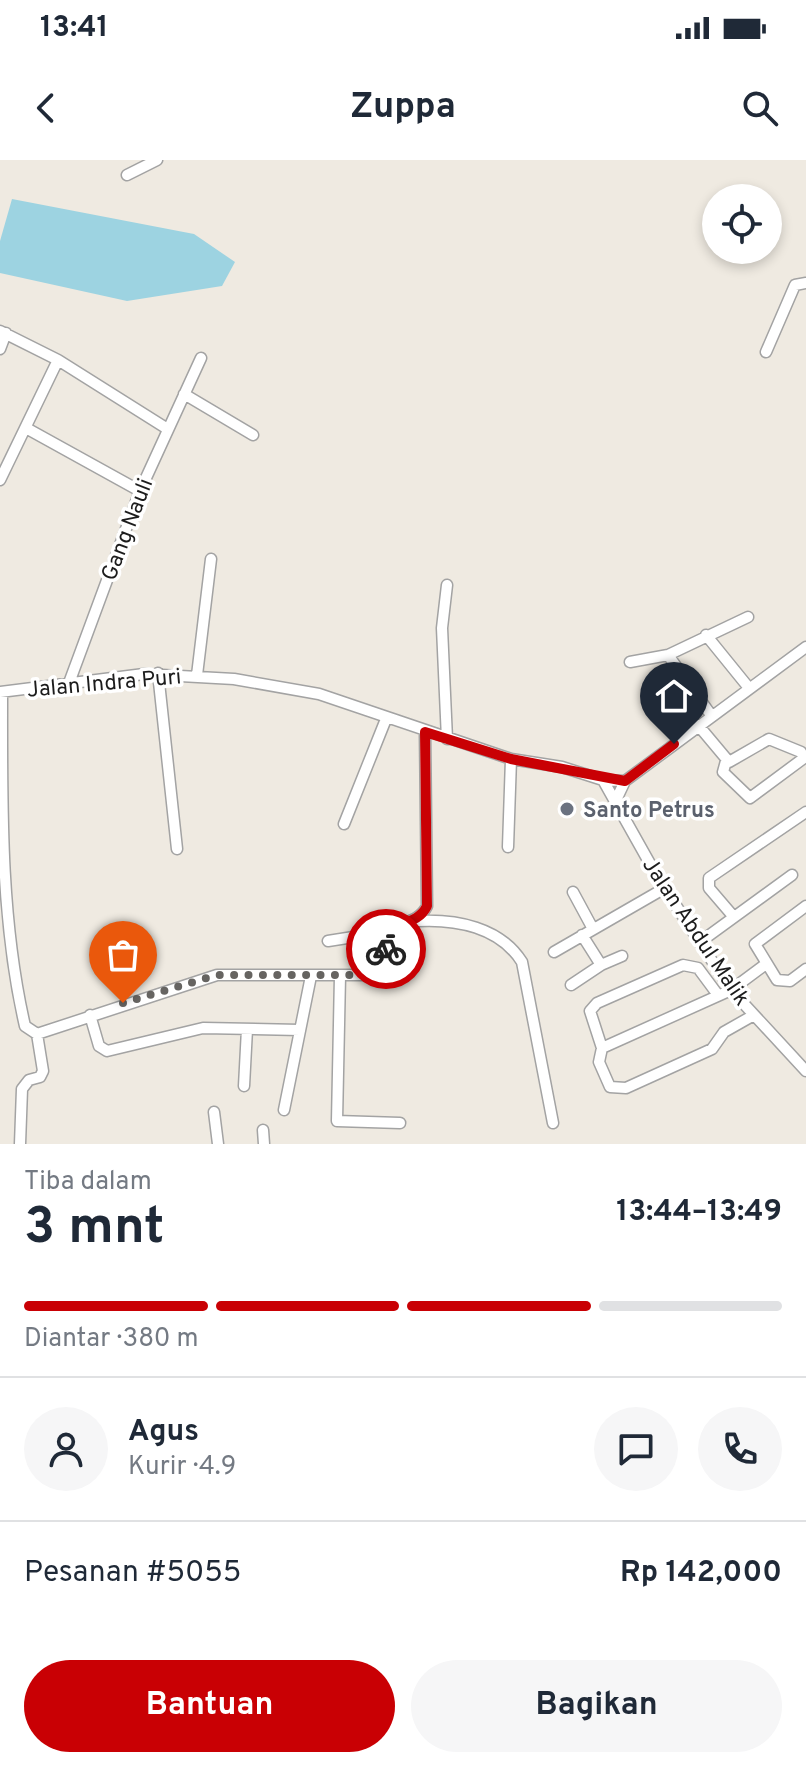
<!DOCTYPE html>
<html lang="id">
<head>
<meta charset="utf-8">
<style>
  body { margin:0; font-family:Overpass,sans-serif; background:#f6f6f7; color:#1f2937; height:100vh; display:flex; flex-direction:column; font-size:30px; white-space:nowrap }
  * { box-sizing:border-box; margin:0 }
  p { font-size:26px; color:#747a83 }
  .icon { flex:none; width:44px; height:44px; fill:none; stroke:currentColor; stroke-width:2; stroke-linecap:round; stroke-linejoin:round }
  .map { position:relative; height:984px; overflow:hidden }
  .details { display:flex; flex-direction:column; background:#fff; flex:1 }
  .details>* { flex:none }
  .buttons { position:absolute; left:702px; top:24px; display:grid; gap:16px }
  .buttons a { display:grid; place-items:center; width:80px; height:80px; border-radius:50%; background:#fff; box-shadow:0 4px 12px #0003; font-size:40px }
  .pin { position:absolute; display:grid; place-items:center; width:68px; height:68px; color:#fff; margin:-82px -34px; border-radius:50% 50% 50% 0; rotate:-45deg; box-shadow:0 0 8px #0007 }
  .pin .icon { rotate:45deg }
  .courier { position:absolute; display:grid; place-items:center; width:80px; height:80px; margin:-40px; border:6px solid #c90004; border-radius:50%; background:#fff; color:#222; box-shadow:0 2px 10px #0007 }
  .head em { font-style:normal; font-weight:700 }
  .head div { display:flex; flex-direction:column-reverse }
  .head { display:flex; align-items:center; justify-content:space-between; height:136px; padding:0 24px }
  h1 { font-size:52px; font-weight:700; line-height:60px }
  .bar { display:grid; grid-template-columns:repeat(4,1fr); gap:12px 8px; align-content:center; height:96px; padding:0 24px }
  .bar i { height:10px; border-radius:6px; background:#e0e1e3 }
  .bar .selected { background:#c90004 }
  .bar p { grid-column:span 4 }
  .line { display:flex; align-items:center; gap:20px; padding:0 24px; border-top:2px solid #e0e1e3 }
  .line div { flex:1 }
  .round { display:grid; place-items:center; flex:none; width:84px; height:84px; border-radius:42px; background:#f6f6f7 }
  .primary-button { display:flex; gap:16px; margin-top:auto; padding:16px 24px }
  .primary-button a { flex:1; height:92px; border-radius:48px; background:#c90004; color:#fff; font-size:32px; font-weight:700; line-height:92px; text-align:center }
  .primary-button a+a { background:#f6f6f7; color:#1f2937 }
  .status { display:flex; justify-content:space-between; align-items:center; height:56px; padding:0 40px; background:#fff; direction:ltr }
  .status svg { height:22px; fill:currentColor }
  header { display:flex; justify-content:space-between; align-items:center; height:104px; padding:0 24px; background:#fff; font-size:36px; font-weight:700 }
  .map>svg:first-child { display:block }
  .water { fill:#9dd3e1 }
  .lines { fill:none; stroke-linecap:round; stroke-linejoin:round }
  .minor-casing { stroke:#a3a3a3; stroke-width:13 }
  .minor { stroke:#fff; stroke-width:10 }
  .done { stroke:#666461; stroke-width:8; stroke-dasharray:0 14.4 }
  .route { stroke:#c90004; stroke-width:10 }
  .worship-dot { fill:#6b7280; stroke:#fff; stroke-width:3 }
  .labels { text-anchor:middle; stroke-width:7; stroke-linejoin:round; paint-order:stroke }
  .street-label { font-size:22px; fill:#1c1c1c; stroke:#fff }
  .worship-label { font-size:22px; font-weight:bold; fill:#5b616d; stroke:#fff; text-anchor:start }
</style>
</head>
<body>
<div class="status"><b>13:41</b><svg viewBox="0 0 49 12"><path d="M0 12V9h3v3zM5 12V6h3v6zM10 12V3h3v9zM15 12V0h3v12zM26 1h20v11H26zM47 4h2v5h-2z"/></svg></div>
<header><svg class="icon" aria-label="back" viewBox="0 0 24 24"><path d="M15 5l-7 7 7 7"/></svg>Zuppa<svg class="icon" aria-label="search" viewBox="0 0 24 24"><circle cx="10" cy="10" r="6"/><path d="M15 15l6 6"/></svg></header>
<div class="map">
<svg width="806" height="984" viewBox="0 0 806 984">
  <rect width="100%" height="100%" fill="#efeae1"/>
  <path class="water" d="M12,39L194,74L235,102L222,126L127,141L0,113V81Z"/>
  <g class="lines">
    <defs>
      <path id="minor" d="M127,15L157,0
        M0,171L58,200L166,268
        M0,189L6,173
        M766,192L795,125L806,123
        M184,234L253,275
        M26,268L140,331
        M0,320L58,200
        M706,475L749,528
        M668,495L711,555
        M630,502L668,495L748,457
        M158,513L177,689
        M197,515L211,399
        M69,523L140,331L201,198
        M0,532L144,514L234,519L319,534L511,599L562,607L603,620L625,621
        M2,532C2,644 0,758 25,866L37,874L217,815H374L385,812V772C400,762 419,763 427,746L425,572
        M698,565L729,602L769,579L801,592L804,598L750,638L723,612L726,601
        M447,579L442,468L447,425
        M603,620L658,718L731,830L806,911
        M616,640L625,621L806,487
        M344,664L386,559
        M508,687L511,599
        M573,732L593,769
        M806,746L755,784L777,820L790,821L806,809
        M733,756L709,728V718L806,652
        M418,761C456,759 500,767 522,802L553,963
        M328,781L385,772
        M700,782L792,715
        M554,792L665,728
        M601,805L622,796
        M340,816L337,961L400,963
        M571,825L601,805L582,775
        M90,855L99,886L107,891L203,868L300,870
        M754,855L724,872L712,889L626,928L610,927L599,902L602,888L731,830L766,804
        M602,888L590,851L597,843L683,805L698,808L718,835
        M244,926L247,869
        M284,950L311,816
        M214,952L218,984
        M263,970L264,984
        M20,984L22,929L29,920L40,917L43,911L37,874"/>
    </defs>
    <use href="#minor" class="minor-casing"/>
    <use href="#minor" class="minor"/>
  </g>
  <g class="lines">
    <path class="done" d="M123,843L217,815H380L387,805L386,789"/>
    <path class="route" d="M386,789L385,772C400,762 419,763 427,746L425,572L511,599L625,621L674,584"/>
  </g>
  <circle class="worship-dot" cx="567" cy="649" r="8"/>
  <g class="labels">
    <g class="street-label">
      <text transform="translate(126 369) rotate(-69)" y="8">Gang Nauli</text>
      <text transform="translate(104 522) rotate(-5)" y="8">Jalan Indra Puri</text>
      <text transform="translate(697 771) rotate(56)" y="8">Jalan Abdul Malik</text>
    </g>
    <g class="worship-label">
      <text x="583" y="657">Santo Petrus</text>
    </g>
  </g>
</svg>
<div class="buttons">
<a><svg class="icon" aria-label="locate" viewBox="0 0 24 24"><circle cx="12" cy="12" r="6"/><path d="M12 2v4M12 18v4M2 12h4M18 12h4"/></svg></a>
</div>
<div class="pin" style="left:123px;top:843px;background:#ea580c"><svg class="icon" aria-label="bag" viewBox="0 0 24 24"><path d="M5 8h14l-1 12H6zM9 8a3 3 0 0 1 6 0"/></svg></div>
<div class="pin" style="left:674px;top:584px;background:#1f2937"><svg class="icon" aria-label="home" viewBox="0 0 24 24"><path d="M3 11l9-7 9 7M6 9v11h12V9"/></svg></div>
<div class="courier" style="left:386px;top:789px"><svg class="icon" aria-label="bike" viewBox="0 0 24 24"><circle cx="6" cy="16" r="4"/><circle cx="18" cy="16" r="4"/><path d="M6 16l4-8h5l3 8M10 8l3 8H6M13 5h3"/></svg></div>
</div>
<section class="details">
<div class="head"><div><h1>3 mnt</h1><p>Tiba dalam</p></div><em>13:44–13:49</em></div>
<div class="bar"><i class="selected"></i><i class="selected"></i><i class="selected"></i><i></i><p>Diantar · 380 m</p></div>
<div class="line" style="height:144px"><a class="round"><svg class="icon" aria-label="person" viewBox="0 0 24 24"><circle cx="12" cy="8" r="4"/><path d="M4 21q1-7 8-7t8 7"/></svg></a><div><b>Agus</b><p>Kurir · 4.9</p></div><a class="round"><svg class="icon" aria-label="chat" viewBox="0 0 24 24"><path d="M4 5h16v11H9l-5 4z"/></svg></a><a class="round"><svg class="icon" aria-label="phone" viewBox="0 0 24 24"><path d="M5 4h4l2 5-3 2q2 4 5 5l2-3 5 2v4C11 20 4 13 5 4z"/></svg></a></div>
<div class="line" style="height:104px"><div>Pesanan #5055</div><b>Rp 142,000</b></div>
<div class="primary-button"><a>Bantuan</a><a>Bagikan</a></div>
</section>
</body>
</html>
